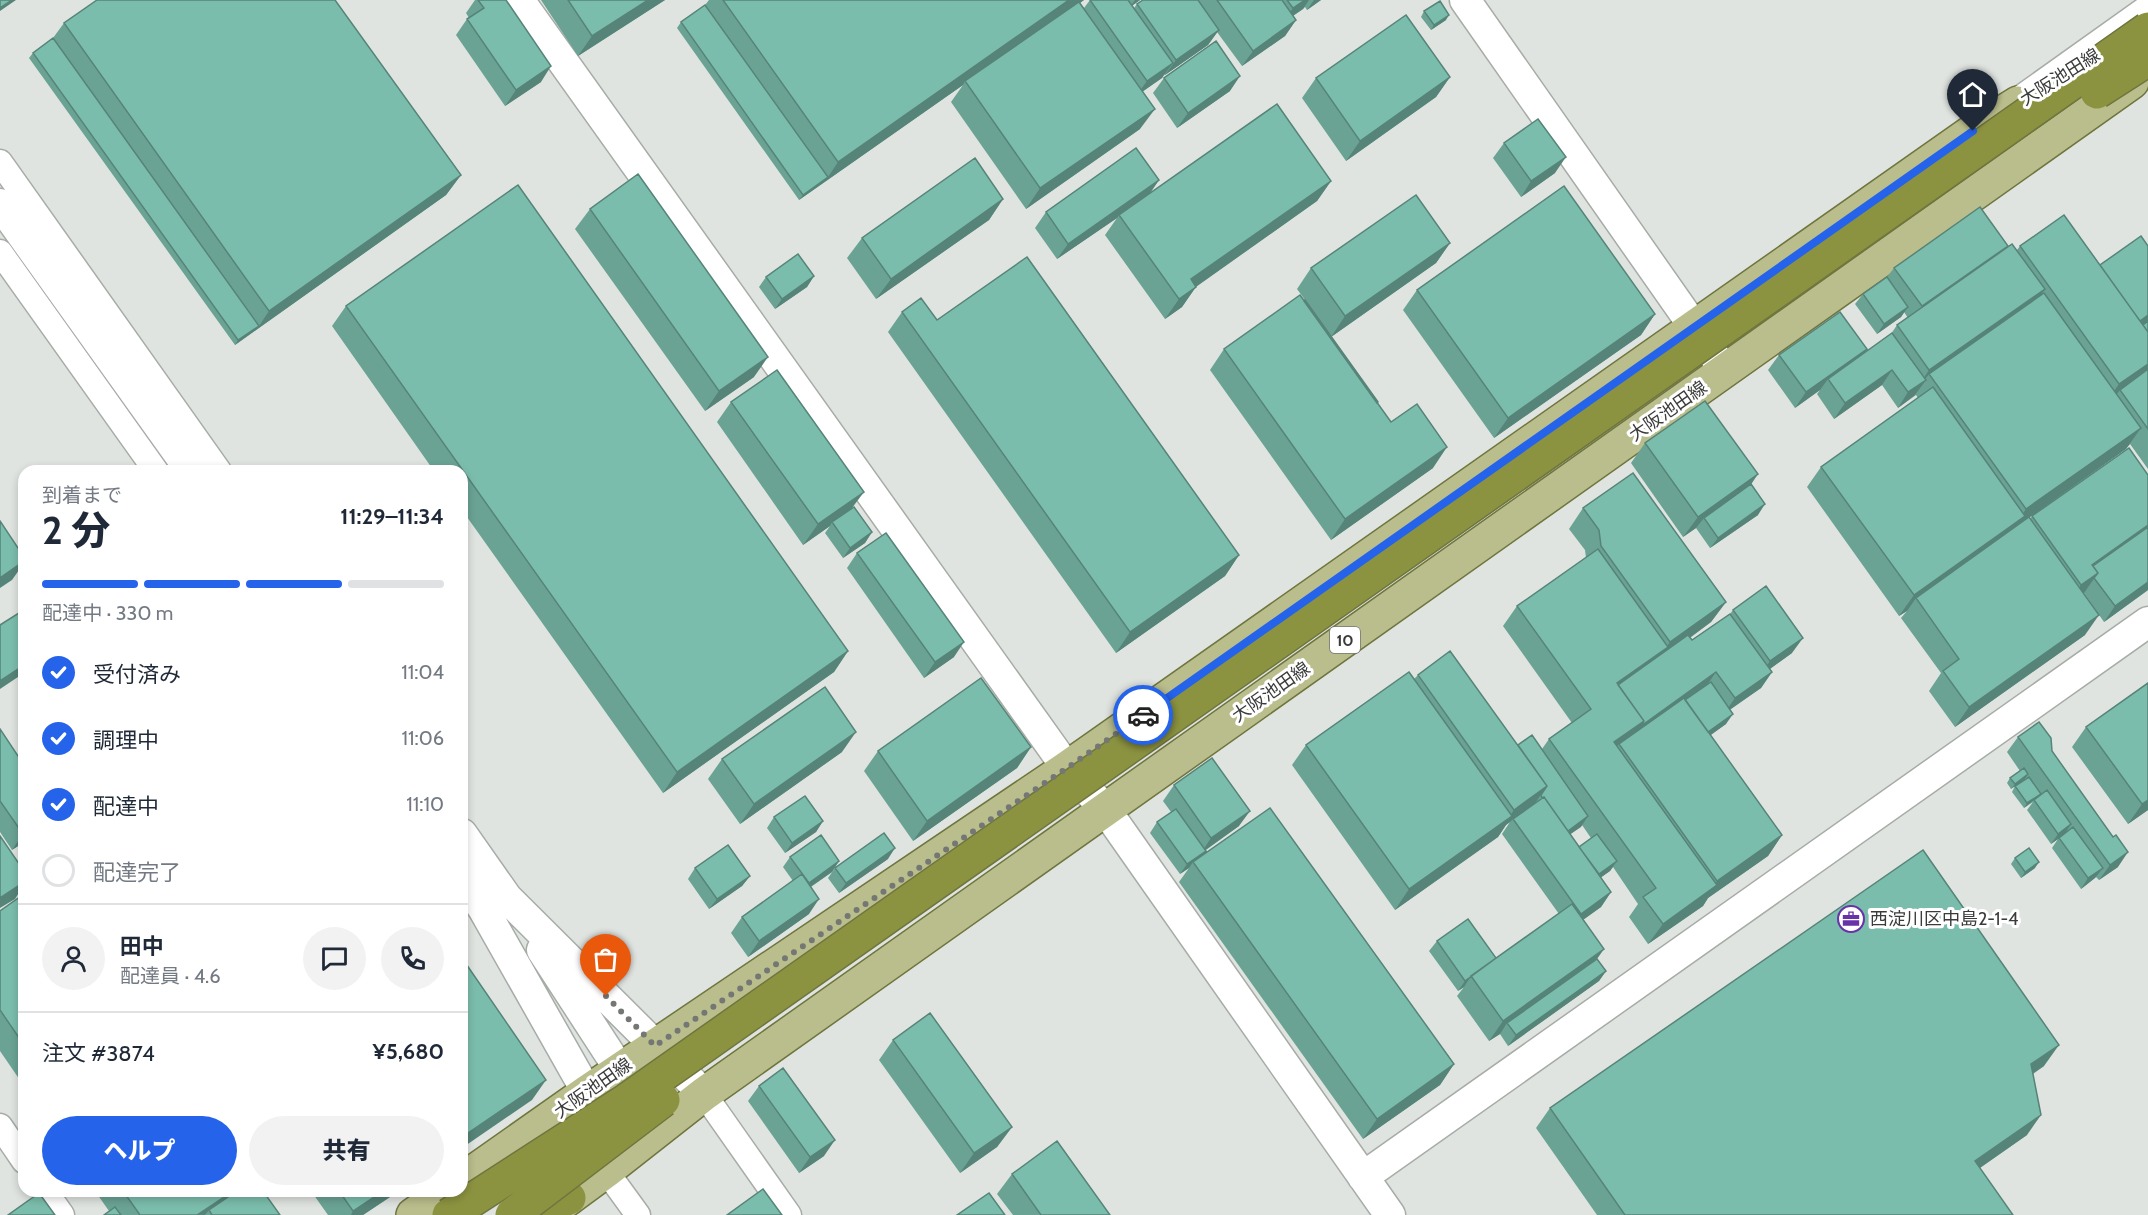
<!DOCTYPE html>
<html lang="ja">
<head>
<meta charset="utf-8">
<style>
  body { margin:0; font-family:Cabin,"Noto Sans JP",sans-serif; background:#f2f2f3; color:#1f2937; height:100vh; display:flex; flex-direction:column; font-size:22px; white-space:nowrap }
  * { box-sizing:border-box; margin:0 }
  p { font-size:20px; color:#747a83 }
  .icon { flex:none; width:33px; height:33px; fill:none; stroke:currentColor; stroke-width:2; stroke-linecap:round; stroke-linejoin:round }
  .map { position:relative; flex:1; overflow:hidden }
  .details { position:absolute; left:18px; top:465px; width:450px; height:732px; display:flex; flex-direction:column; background:#fff; border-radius:18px; box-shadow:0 3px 9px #0003 }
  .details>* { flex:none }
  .pin { position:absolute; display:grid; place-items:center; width:51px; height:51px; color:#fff; margin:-62px -26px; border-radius:50% 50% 50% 0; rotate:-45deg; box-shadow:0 0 6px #0007 }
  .pin .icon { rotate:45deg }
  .courier { position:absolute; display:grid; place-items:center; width:60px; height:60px; margin:-30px; border:4px solid #2563eb; border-radius:50%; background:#fff; color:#222; box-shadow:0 2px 8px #0007 }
  .overview em { font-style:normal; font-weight:800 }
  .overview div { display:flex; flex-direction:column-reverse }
  .overview { display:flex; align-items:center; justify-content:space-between; height:102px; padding:0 24px }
  h1 { font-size:39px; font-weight:800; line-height:45px }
  .bar { display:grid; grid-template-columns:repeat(4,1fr); gap:9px 6px; align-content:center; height:72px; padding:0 24px }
  .bar i { height:8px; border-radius:4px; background:#e0e1e3 }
  .bar .active { background:#2563eb }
  .bar p { grid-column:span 4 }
  .line { display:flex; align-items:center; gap:15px; padding:0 24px; border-top:2px solid #e0e1e3 }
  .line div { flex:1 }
  .round { display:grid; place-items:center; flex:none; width:63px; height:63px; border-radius:32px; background:#f2f2f3 }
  ol { padding:0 24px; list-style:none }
  li { display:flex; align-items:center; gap:18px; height:66px }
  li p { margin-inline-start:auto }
  li .icon { padding:6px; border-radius:50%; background:#2563eb; color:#fff; stroke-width:4 }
  li:last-child { color:#747a83 }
  li i { width:33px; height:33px; border:3px solid #e0e1e3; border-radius:50% }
  .cta { display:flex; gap:12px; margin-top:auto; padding:12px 24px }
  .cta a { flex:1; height:69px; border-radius:36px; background:#2563eb; color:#fff; font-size:24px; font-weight:800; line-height:69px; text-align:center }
  .cta a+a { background:#f2f2f3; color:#1f2937 }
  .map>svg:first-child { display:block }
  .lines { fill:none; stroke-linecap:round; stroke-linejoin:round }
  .minor-casing { stroke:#a7aca7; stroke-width:27 }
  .tertiary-casing { stroke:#a7aca7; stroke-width:33 }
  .primary-casing { stroke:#6f753e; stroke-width:36 }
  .motorway-casing { stroke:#6f753e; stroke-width:36 }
  .minor { stroke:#fff; stroke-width:24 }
  .tertiary { stroke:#fff; stroke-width:30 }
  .primary { stroke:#babe8c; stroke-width:33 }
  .motorway { stroke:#8c9340; stroke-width:33 }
  .motorway-bridge-casing { stroke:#6f753e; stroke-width:36; stroke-linecap:butt }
  .motorway-bridge { stroke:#8c9340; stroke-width:33 }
  .wall { fill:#6aa394; fill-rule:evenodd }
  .shaded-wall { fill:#568478 }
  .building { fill:#7bbdac; stroke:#568478; stroke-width:1.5 }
  .done { stroke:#747774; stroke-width:6; stroke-dasharray:0 10.8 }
  .route { stroke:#2563eb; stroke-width:8 }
  .labels { text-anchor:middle; stroke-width:6; stroke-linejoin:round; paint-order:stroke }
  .shield { fill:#fff; stroke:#757675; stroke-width:1.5 }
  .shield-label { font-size:16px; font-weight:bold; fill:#3a3c3a }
  .street-label { font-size:18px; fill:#3a3c3a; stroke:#fff }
  .poi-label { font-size:18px; fill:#3a3c3a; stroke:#fff; text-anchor:start }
</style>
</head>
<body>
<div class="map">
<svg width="2148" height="1215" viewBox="0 0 2148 1215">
  <rect width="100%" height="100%" fill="#e0e4e0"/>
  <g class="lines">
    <defs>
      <path id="minor" d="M2002,111L2148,7
        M0,162L219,471
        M0,252L156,471
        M704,1094L789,1215
        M0,1126L24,1161
        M603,1156L606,1171L638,1215
        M45,1191L62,1215"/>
      <path id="tertiary" d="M519,0L1067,768L1105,809L1390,1215
        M1465,0L1725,371
        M0,204L191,471
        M462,834L507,898L704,1094
        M462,877L484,910L587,1092
        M542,950L620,1070L628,1093
        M1363,1177L2148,622"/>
      <path id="primary" d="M462,1180L587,1092L1067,768L1973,131L2018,103
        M413,1215L447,1191
        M546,1215L606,1171L704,1094L2132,82"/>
      <path id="motorway" d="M519,1215L544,1208L569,1198"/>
    </defs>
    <use href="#minor" class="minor-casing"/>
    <use href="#tertiary" class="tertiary-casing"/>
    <use href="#primary" class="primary-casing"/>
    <use href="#motorway" class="motorway-casing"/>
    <use href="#minor" class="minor"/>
    <use href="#tertiary" class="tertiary"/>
    <use href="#primary" class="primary"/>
    <use href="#motorway" class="motorway"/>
    <defs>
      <path id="motorway-bridge" d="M2097,92L2148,59
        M449,1215L627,1100L2148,29
        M512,1215L663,1100"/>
    </defs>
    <use href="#motorway-bridge" class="motorway-bridge-casing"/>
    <use href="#motorway-bridge" class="motorway-bridge"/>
  </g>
  <path class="wall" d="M475,0H506L541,82L505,106L456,35L467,19L469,18L466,13Z
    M541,0H665L578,56Z
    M709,0H1084L1080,3L1084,8L1090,0H1140L1132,6L1134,8L1137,4L1143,0H1321L1307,10L1305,7L1303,9L1293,16L1296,20L1285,36L1242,66L1217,32L1208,45L1165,75L1164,74L1162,78L1142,92L1140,129L1026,209L951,102L963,85L799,200L677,28L681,22L705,5Z
    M1424,11L1446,20L1431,30L1421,17Z
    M64,23L461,175L446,195L235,345L29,58L33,53L53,38Z
    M1450,77L1436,97L1346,161L1302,98L1316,78Z
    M1164,78L1230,91L1177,128L1153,93Z
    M1504,143L1555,173L1521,197L1493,158Z
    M1159,180L1150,193L1331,181L1317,201L1196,286L1182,307L1165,319L1105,235L1117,218L1057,259L1035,228L1046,212Z
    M1003,199L989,220L876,299L847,258L862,238Z
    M590,209L754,377L705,411L575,229Z
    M1450,243L1436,263L1331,337L1391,422L1433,468L1331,540L1210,370L1224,349L1305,300L1297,289L1311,268Z
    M2020,246L2100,265L2148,246V469L2130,444L2126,449L2029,517L2030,519L2032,516L2148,475V590L2104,622L2084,593L2085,635L1955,727L1929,691L1941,673L1901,618L1907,611L1899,616L1807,487L1821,467L1918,398L1916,395L1898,408L1882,385L1834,419L1817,394L1820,390L1795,408L1768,370L1779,355L1867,349L1864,353L1891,334L1897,325L1908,318L1904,312L1901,317L1877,334L1855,304L1863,294L1887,277L1894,268L2006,248L2017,250Z
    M814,276L807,287L775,309L759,287L766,277Z
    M1417,290L1655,314L1641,335L1494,438L1403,310Z
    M346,306L848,651L834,672L663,793L462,510V471H434L332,326Z
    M902,312L937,320L1239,555L1225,576L1116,653L888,332Z
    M731,402L852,509L872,532L865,543L843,558L825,533L830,526L803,545L717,422Z
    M1645,443L1751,484L1758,515L1710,548L1696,528L1683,537L1631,463Z
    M1583,508L1726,602L1711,622L1690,638L1692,640L1730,614L1733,610L1792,653L1769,669L1772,672L1761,688L1730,709L1726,724L1710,735L1782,835L1768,856L1708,898L1703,906L1648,944L1629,917L1638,904L1613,867L1610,871L1601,877L1611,892L1601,907L1583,920L1597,959L1606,971L1599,981L1508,1046L1500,1034L1489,1041L1457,996L1464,987L1458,991L1429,951L1437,941L1496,958L1559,914L1502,834L1510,822L1506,825L1498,837L1395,910L1292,765L1306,745L1414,679L1418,675L1518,745L1542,749L1549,739L1572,723L1503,626L1517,606L1586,558L1585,550L1569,529ZM1582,825L1591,838L1579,847L1570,834Z
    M857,553L954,657L924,678L847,568Z
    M2086,727L2148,810L2128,824L2072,747Z
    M0,729L24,765V842L12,850L0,832Z
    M2018,737L2052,751L2118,867L2099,880L2096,877L2081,889L2052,848L2058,839L2051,844L2027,810L2033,802L2024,808L2012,792L2015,786L2026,779V778L2011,789L2007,783L2010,778L2020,771L2007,752Z
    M1031,747L1017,768L913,841L864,771L878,751Z
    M842,752L740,824L708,779L722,759Z
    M1174,785L1239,826L1206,850L1203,855L1454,1064L1440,1085L1363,1139L1179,882L1189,868L1180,874L1150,833L1157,822L1171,812L1163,801Z
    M774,817L823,821L816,832L785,853L767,828Z
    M790,857L839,861L832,872L811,887L809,914L748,957L731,933L742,917L793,881L783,867Z
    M2015,858L2035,868L2021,878L2011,864Z
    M888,859L839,893L828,878L835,868Z
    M695,868L750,876L742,886L709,909L688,879Z
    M24,894V1086L0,1051V911Z
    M893,1040L1012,1127L997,1147L960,1173L879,1060Z
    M2044,1066L2033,1074L2027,1135L1980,1168L2013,1215H1597L1536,1128L1550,1108Z
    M759,1086L824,1156L799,1173L748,1101Z
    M1012,1174L1110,1215H1013L997,1194Z
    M95,1191H263L280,1215H104L109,1211Z
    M311,1191H399L363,1215H328Z"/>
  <path class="shaded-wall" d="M12,0H16L0,11V8Z
    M648,0H665L578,56L592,36Z
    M1069,0H1084L966,82L965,81L963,85L799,200L803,195L828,177L838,162Z
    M1135,0H1140L1130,7Z
    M1305,0H1309L1303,9L1282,23L1293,8Z
    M1314,0H1321L1307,10Z
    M1449,15L1446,20L1431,30L1434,25Z
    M1296,20L1285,36L1242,66L1253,51Z
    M1219,30L1208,45L1165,75L1176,60Z
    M1173,63L1162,78L1136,96L1147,81Z
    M551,66L541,82L505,106L516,90Z
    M1240,76L1230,91L1177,128L1188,113Z
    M1450,77L1436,97L1346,161L1360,141Z
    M1155,109L1140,129L1026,209L1040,188Z
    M1566,157L1555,173L1521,197L1531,181Z
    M461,175L446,195L235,345L238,340L259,326L269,311Z
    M1159,180L1148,196L1119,215L1117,218L1057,259L1068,244Z
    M1331,181L1317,201L1179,299L1191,279Z
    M1003,199L989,220L876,299L891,279Z
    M1450,243L1436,263L1331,337L1345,316Z
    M814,276L807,287L775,309L782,299Z
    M1196,287L1182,307L1165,319L1179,299Z
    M2045,289L2031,309L1929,374L1923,382L1926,380L1915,395L1898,408L1908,392L1919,385L1929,370Z
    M1908,307L1901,317L1877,334L1884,324Z
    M1655,314L1641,335L1494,438L1508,418Z
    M2148,315V323L2141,328L2137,323Z
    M1867,349L1856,365L1828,379L1820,390L1795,408L1806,392Z
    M768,357L754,377L705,411L719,391Z
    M2148,364V374L2120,390L2114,398L2105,404L2119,384Z
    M1892,370L1882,385L1834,419L1845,403Z
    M2141,428L2126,449L1916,598L1907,611L1899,616L1914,595L2017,522L2026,509Z
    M1447,447L1433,468L1331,540L1345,519Z
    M1758,474L1744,495L1704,518L1696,528L1683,537L1698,517Z
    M864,492L849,512L832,522L830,526L803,545L818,524Z
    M1765,504L1758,515L1710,548L1718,538Z
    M2148,525V535L2092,575V565Z
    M872,532L865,543L843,558L850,548Z
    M1239,555L1225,576L1116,653L1130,632Z
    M24,561V563L12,580L0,588V578Z
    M2098,573L2084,593L2067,605L2081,585Z
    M2148,582V590L2104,622L2115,606Z
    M1726,602L1711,622L1659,660L1617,693V683L1665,649L1670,642Z
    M2099,615L2085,635L1955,727L1969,707Z
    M1803,638L1792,653L1759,677L1770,661Z
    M964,642L954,657L924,678L935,662Z
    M848,651L834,672L663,793L677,772Z
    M24,665V673L0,689V681Z
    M1716,672L1705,688L1619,744L1611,754L1614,742Z
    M1772,672L1761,688L1724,714L1735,698Z
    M1733,714L1726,724L1693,748L1700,737Z
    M856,732L842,752L740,824L754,804Z
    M1031,747L1017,768L913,841L927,821Z
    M2028,774L2025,779L2011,789L2015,784Z
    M1547,786L1533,806L1513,819L1510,822L1506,825L1498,837L1395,910L1409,889L1506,821L1514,810Z
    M2041,794L2037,799L2034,800L2024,808L2027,803Z
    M2148,800V810L2128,824L2142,804Z
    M1250,811L1239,826L1201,853L1211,838Z
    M1588,816L1581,827L1559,842L1567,832Z
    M823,821L816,832L785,853L792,843Z
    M2071,824L2064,835L2051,844L2058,834Z
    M23,834H24V842L12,850Z
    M1782,835L1768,856L1708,898L1703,906L1648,944L1663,924L1712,889L1717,881Z
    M895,848L888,859L839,893L846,883Z
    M1206,851L1199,861L1193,862L1189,868L1180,874L1187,864Z
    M2128,852L2118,867L2099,880L2110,865Z
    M839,861L832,872L801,893L809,883Z
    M1617,861L1610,871L1589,886L1597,875Z
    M2039,862L2035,868L2021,878L2025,872Z
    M2103,868L2095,878L2081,889L2088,878Z
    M750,876L742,886L709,909L717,899Z
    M24,882V885L15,899L0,908V898Z
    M1611,892L1601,907L1570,929L1581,914Z
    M819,899L809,914L748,957L759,941Z
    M1604,949L1590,969L1507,1023L1500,1034L1489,1041L1503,1021Z
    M1606,971L1599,981L1508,1046L1516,1035Z
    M1471,976L1464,987L1458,991L1465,981Z
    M2059,1045L2044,1066L2017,1084L2031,1064Z
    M1454,1064L1440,1085L1363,1139L1377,1119Z
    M546,1080L532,1100L462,1148V1137Z
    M2041,1115L2027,1135L1961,1181L1975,1161Z
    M1012,1127L997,1147L960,1173L974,1153Z
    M835,1140L824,1156L799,1173L810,1157Z
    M233,1191H246L209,1210L205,1215H197Z
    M383,1191H399L363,1215H351L353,1211Z"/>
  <path class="building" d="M0,0H12L0,8Z
    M97,0H335L461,175L269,311L64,23Z
    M478,0H506L551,66L516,90L467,19L484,8Z
    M568,0H648L592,36Z
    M723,0H1069L838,162Z
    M1090,0H1128L1173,63L1147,81Z
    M1143,0H1198L1219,30L1176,60L1137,4Z
    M1217,0H1282L1296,20L1253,51Z
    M1287,0H1305L1293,8Z
    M1440,1L1449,15L1434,25L1424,11Z
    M1079,2L1155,109L1040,188L965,81Z
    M705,5L828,177L803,195L681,22Z
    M1406,15L1450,77L1360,141L1316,78Z
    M53,38L259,326L238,340L33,53Z
    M1216,41L1240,76L1188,113L1164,78Z
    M1277,104L1331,181L1191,279L1196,287L1179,299L1119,215Z
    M1538,119L1566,157L1531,181L1504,143Z
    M1136,148L1159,180L1068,244L1046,212Z
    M975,158L1003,199L891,279L862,238Z
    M638,174L768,357L719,391L590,209Z
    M518,185L848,651L677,772L346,306Z
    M1564,186L1655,314L1508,418L1417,290Z
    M1416,195L1450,243L1345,316L1311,268Z
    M1980,207L2008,246L1922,306L1894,268Z
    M2064,215L2148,332V364L2119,384L2020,246Z
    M2141,236L2148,246V315L2140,321L2100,265Z
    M2012,244L2045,289L1929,370L1897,325Z
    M798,254L814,276L782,299L766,277Z
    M1027,257L1239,555L1130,632L902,312L921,298L937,320Z
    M1887,277L1908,307L1884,324L1863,294Z
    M2044,293L2141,428L2026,509L1929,374Z
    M1300,295L1391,422L1417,404L1447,447L1345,519L1224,349Z
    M1305,300L1378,402L1377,403L1304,301Z
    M1840,312L1867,349L1806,392L1779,355Z
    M2148,321V332L2143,325Z
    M1892,333L1926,380L1908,392L1892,370L1845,403L1828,379Z
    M2148,369V429L2120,390Z
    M777,370L864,492L818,524L731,402Z
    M1933,387L2025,516L1914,595L1821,467Z
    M1705,401L1758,474L1698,517L1645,443Z
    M2129,448L2148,475V525L2092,565L2098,573L2081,585L2032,516Z
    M1633,473L1726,602L1670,642L1601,546L1599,530L1583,508Z
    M1751,484L1765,504L1718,538L1704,518Z
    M854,507L872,532L850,548L832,522Z
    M2029,517L2099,615L1969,707L1943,671L1959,659L1916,598Z
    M0,521L24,557V561L0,578Z
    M2148,527V582L2115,606L2094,578L2098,573L2093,566Z
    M886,533L964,642L935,662L857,553Z
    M1598,549L1668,647L1617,683L1644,721L1614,742L1717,885L1663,924L1643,897L1656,888L1549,739L1591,709L1517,606Z
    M1766,586L1803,638L1770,661L1733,610Z
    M22,611L24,614V665L0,681V625Z
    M1730,614L1772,672L1735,698L1716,672L1641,726L1644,721L1618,685L1688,635L1692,640Z
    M1450,651L1547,786L1514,810L1418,675Z
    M1409,672L1512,816L1409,889L1306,745Z
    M981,678L1031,747L927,821L878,751Z
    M1711,682L1733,714L1708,732L1685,700Z
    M2148,683V800L2142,804L2086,727Z
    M825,687L856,732L754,804L722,759Z
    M1684,698L1782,835L1717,881L1619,744Z
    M2039,722L2051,738L2052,751L2113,837L2116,835L2128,852L2110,865L2018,737Z
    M0,729L24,765V834H23L0,801Z
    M1532,735L1588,816L1568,831L1544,797L1542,798L1541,795L1547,786L1518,745Z
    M1212,758L1250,811L1211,838L1174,785Z
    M2024,768L2028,774L2015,784L2010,778Z
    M2029,777L2041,794L2027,803L2015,786Z
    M2047,790L2071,824L2058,834L2034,800Z
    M805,796L823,821L792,843L774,817Z
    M1544,797L1611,892L1581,914L1513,819Z
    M1270,808L1454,1064L1377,1119L1193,862Z
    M1176,809L1206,851L1187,864L1157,822Z
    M2073,827L2103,868L2088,878L2059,838Z
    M884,833L895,848L846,883L835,868Z
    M1597,834L1617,861L1599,874L1579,847Z
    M821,835L839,861L809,883L790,857Z
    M0,836L24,871V882L0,898Z
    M728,845L750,876L717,899L695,868Z
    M2029,848L2039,862L2025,872L2015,858Z
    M1923,850L2059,1045L2031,1064L2041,1115L1975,1161L2013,1215H1625L1550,1108Z
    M802,874L819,899L759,941L742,917Z
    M24,894V1045L0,1010V911Z
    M1572,904L1604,949L1503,1021L1471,976Z
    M1468,919L1496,958L1465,981L1437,941Z
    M462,958L546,1080L462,1137Z
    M1597,959L1606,971L1516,1035L1507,1023Z
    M930,1013L1012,1127L974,1153L893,1040Z
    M783,1068L835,1140L810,1157L759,1086Z
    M1057,1141L1110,1215H1041L1012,1174Z
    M763,1189L782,1215H727Z
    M123,1191H233L197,1215H140Z
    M237,1191H263L280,1215H212L209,1210Z
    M339,1191H383L353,1211Z
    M39,1193L55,1215H8Z
    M989,1193L1005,1215H957Z
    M115,1207L121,1215H104Z"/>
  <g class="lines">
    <path class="done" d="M606,996L655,1046L1067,768L1143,715"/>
    <path class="route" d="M1143,715L1973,131"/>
  </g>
  <defs>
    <symbol id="office-ring" viewBox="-11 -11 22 22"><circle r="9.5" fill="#fff" stroke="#6832a9" stroke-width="1.5"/><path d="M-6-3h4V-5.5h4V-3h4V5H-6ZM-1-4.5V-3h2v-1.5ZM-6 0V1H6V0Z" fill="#6832a9"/></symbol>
  </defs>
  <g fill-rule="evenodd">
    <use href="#office-ring" x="1836" y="904" width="30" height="30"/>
  </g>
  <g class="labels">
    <rect class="shield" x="1330" y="627" width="30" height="26" rx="4.5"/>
    <g class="shield-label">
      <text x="1345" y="646">10</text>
    </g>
    <g class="street-label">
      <text transform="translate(2060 77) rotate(-32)" y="6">大阪池田線</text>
      <text transform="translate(1668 411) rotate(-35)" y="6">大阪池田線</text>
      <text transform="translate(1271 692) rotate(-35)" y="6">大阪池田線</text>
      <text transform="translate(593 1088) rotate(-35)" y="6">大阪池田線</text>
    </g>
    <g class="poi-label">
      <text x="1870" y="925">西淀川区中島2-1-4</text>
    </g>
  </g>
</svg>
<div class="pin" style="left:606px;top:996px;background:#ea580c"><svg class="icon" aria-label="bag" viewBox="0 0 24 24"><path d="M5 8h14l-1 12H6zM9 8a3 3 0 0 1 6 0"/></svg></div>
<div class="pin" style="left:1973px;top:131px;background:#1f2937"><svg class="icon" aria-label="home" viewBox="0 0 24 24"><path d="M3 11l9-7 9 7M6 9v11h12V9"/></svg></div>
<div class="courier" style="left:1143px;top:715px"><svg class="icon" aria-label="car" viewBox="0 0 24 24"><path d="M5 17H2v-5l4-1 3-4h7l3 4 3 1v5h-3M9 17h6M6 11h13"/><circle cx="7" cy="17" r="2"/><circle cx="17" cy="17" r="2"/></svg></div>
<section class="details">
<div class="overview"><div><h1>2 分</h1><p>到着まで</p></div><em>11:29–11:34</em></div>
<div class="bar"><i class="active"></i><i class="active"></i><i class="active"></i><i></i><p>配達中 · 330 m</p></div>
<ol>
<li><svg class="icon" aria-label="check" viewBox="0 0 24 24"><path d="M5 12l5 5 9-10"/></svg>受付済み<p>11:04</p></li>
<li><svg class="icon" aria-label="check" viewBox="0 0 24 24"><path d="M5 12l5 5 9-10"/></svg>調理中<p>11:06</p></li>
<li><svg class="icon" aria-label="check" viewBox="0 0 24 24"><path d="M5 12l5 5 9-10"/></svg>配達中<p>11:10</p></li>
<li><i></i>配達完了</li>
</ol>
<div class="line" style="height:108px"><a class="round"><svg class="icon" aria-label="person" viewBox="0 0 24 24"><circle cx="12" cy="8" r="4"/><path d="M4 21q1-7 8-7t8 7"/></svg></a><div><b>田中</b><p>配達員 · 4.6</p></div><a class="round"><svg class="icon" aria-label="chat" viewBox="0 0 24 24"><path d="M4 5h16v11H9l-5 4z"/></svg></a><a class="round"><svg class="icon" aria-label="phone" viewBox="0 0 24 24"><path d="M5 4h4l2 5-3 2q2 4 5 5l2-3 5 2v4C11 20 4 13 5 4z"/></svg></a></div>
<div class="line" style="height:78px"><div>注文 #3874</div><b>¥5,680</b></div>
<div class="cta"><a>ヘルプ</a><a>共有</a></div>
</section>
</div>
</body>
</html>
